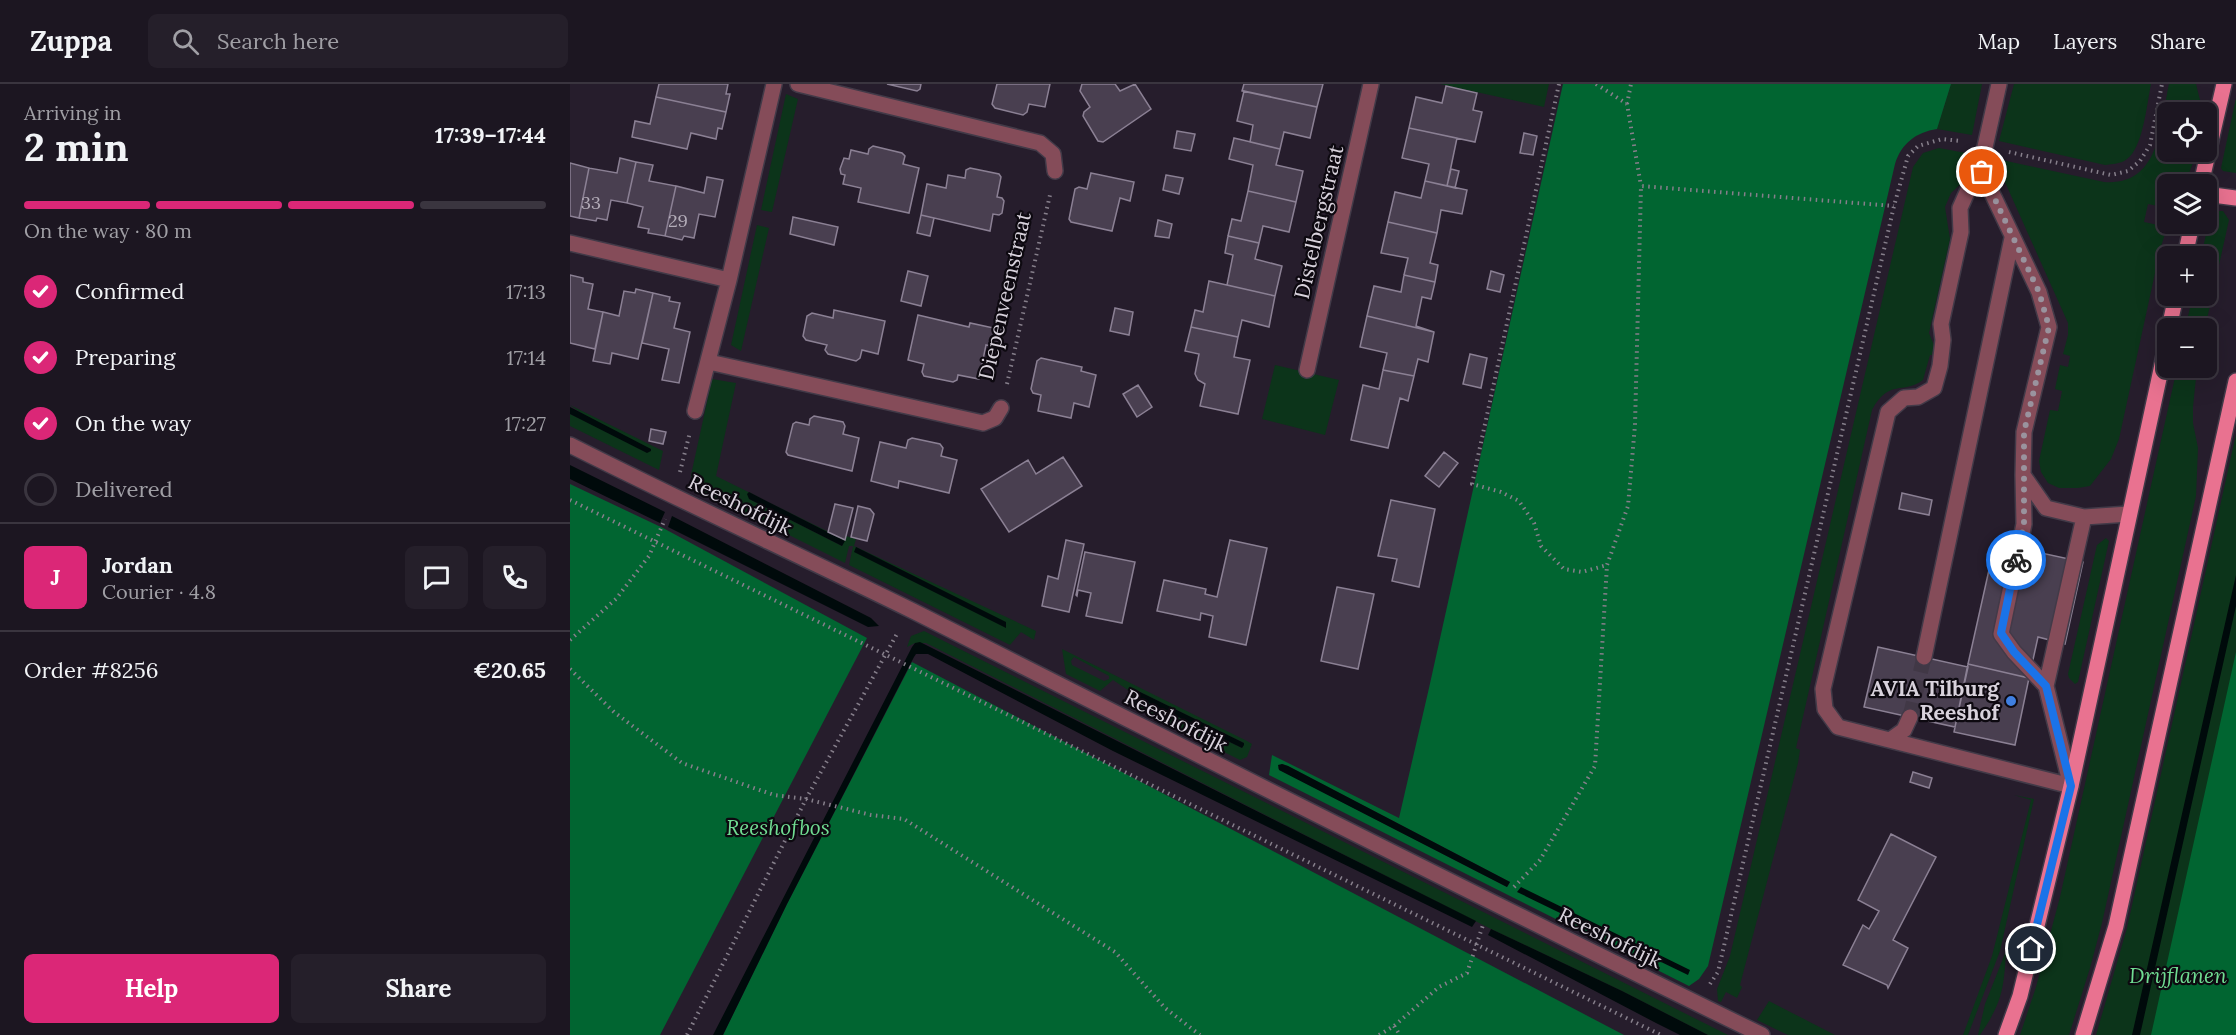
<!DOCTYPE html>
<html lang="en">
<head>
<meta charset="utf-8">
<style>
  body { margin:0; font-family:Lora,serif; background:#251f2a; color:#f1f3f6; height:100vh; display:flex; flex-direction:column; font-size:22px; white-space:nowrap }
  * { box-sizing:border-box; margin:0 }
  p { font-size:20px; color:#a09fa5 }
  .icon { flex:none; width:33px; height:33px; fill:none; stroke:currentColor; stroke-width:2; stroke-linecap:round; stroke-linejoin:round }
  .map { position:relative; flex:1; overflow:hidden }
  .panel { display:flex; flex-direction:column; background:#1c1621; width:570px }
  .panel>* { flex:none }
  .buttons { position:absolute; left:1587px; top:18px; display:grid; gap:12px }
  .buttons a { display:grid; place-items:center; width:60px; height:60px; border-radius:9px; background:#1c1621; box-shadow:0 6px 24px #0002,0 0 0 2px #3a353f; font-size:30px }
  .pin { position:absolute; display:grid; place-items:center; width:51px; height:51px; color:#fff; margin:-26px; border:3px solid #fff; border-radius:50%; box-shadow:0 2px 6px #0007 }
  .courier { position:absolute; display:grid; place-items:center; width:60px; height:60px; margin:-30px; border:4px solid #1a73e8; border-radius:50%; background:#fff; color:#222; box-shadow:0 2px 8px #0007 }
  .overview em { font-style:normal; font-weight:700 }
  .overview div { display:flex; flex-direction:column-reverse }
  .overview { display:flex; align-items:center; justify-content:space-between; height:102px; padding:0 24px }
  h1 { font-size:39px; font-weight:700; line-height:45px }
  .bar { display:grid; grid-template-columns:repeat(4,1fr); gap:9px 6px; align-content:center; height:72px; padding:0 24px }
  .bar i { height:8px; border-radius:4px; background:#3a353f }
  .bar .selected { background:#db2777 }
  .bar p { grid-column:span 4 }
  .line { display:flex; align-items:center; gap:15px; padding:0 24px; border-top:2px solid #3a353f }
  .line div { flex:1 }
  .round { display:grid; place-items:center; flex:none; width:63px; height:63px; border-radius:9px; background:#251f2a }
  ol { padding:0 24px; list-style:none }
  li { display:flex; align-items:center; gap:18px; height:66px }
  li p { margin-inline-start:auto }
  li .icon { padding:6px; border-radius:50%; background:#db2777; color:#fff; stroke-width:4 }
  li:last-child { color:#a09fa5 }
  li i { width:33px; height:33px; border:3px solid #3a353f; border-radius:50% }
  .cta { display:flex; gap:12px; margin-top:auto; padding:12px 24px }
  .cta a { flex:1; height:69px; border-radius:9px; background:#db2777; color:#fff; font-size:24px; font-weight:700; line-height:69px; text-align:center }
  .cta a+a { background:#251f2a; color:#f1f3f6 }
  header { display:flex; align-items:center; gap:36px; box-sizing:border-box; height:84px; padding:0 30px; background:#1c1621; border-bottom:2px solid #3a353f }
  header strong { font-size:28px }
  nav { display:flex; gap:33px; margin-inline-start:auto; font-size:21px }
  .search { width:420px; height:54px; background:#251f2a; display:flex; align-items:center; gap:15px; box-sizing:border-box; padding:0 21px; border-radius:9px; color:#a09fa5; font-size:22px }
  main { display:flex; flex:1; min-height:0 }
  .map>svg:first-child { display:block }
  .green { fill:#0c341a; fill-rule:evenodd }
  .forest { fill:#016531; fill-rule:evenodd }
  .water { fill:#000a0b }
  .building { fill:#493f50; stroke:#8b8094; stroke-width:1.5 }
  .lines { fill:none; stroke-linecap:round; stroke-linejoin:round }
  .minor-tunnel { stroke:#413846; stroke-width:15; stroke-dasharray:15 8; stroke-linecap:butt }
  .minor-casing { stroke:#423a48; stroke-width:18 }
  .major-casing { stroke:#423a48; stroke-width:18 }
  .path { stroke:#867f8b; stroke-width:4; stroke-dasharray:1.5 4.5; stroke-linecap:butt }
  .minor { stroke:#854c59; stroke-width:15 }
  .major { stroke:#e97290; stroke-width:15 }
  .done { stroke:#9a939e; stroke-width:6; stroke-dasharray:0 10.8 }
  .route { stroke:#1a73e8; stroke-width:8 }
  .shop-dot { fill:#3f7fe0; stroke:#0d0910; stroke-width:2 }
  .labels { text-anchor:middle; stroke-width:4.5; stroke-linejoin:round; paint-order:stroke }
  .number-label { font-size:18px; fill:#b4adb9 }
  .street-label { font-size:21px; fill:#d8d2dc; stroke:#0d0910 }
  .poi-label { font-size:21px; font-weight:bold; fill:#d8d2dc; stroke:#0d0910; text-anchor:end }
  .park-label { font-size:21px; font-style:italic; fill:#70dc92; stroke:#0d0910 }
</style>
</head>
<body>
<header>
<strong>Zuppa</strong>
<div class="search"><svg class="icon" aria-label="search" viewBox="0 0 24 24"><circle cx="10" cy="10" r="6"/><path d="M15 15l6 6"/></svg>Search here</div>
<nav><a>Map</a><a>Layers</a><a>Share</a></nav>
</header>
<main>
<section class="panel">
<div class="overview"><div><h1>2 min</h1><p>Arriving in</p></div><em>17:39–17:44</em></div>
<div class="bar"><i class="selected"></i><i class="selected"></i><i class="selected"></i><i></i><p>On the way · 80 m</p></div>
<ol>
<li><svg class="icon" aria-label="check" viewBox="0 0 24 24"><path d="M5 12l5 5 9-10"/></svg>Confirmed<p>17:13</p></li>
<li><svg class="icon" aria-label="check" viewBox="0 0 24 24"><path d="M5 12l5 5 9-10"/></svg>Preparing<p>17:14</p></li>
<li><svg class="icon" aria-label="check" viewBox="0 0 24 24"><path d="M5 12l5 5 9-10"/></svg>On the way<p>17:27</p></li>
<li><i></i>Delivered</li>
</ol>
<div class="line" style="height:108px"><b class="round" style="background:#db2777;color:#fff">J</b><div><b>Jordan</b><p>Courier · 4.8</p></div><a class="round"><svg class="icon" aria-label="chat" viewBox="0 0 24 24"><path d="M4 5h16v11H9l-5 4z"/></svg></a><a class="round"><svg class="icon" aria-label="phone" viewBox="0 0 24 24"><path d="M5 4h4l2 5-3 2q2 4 5 5l2-3 5 2v4C11 20 4 13 5 4z"/></svg></a></div>
<div class="line" style="height:78px"><div>Order #8256</div><b>€20.65</b></div>
<div class="cta"><a>Help</a><a>Share</a></div>
</section>
<div class="map">
<svg width="1666" height="951" viewBox="0 0 1666 951">
  <rect width="100%" height="100%" fill="#261d2c"/>
  <path class="green" d="M870,0H979L974,23Z
    M1381,0H1412L1402,51L1367,45Z
    M1444,0H1581C1577,19 1573,64 1557,75C1551,80 1542,80 1535,81L1429,57Z
    M1599,0H1626L1633,28H1598V68H1627L1615,100H1598L1597,132L1591,130L1593,123L1578,120L1574,138L1588,141L1590,135L1597,137L1598,140L1590,166L1549,355L1541,375L1520,402L1508,404H1489L1478,399L1471,388L1469,377L1480,326L1488,327L1492,307L1485,305L1490,281L1498,283L1500,272L1493,270L1498,251V239L1426,78L1427,75L1534,98C1591,102 1590,40 1599,0Z
    M216,10L228,15L202,128L191,126Z
    M1666,14V89L1653,87L1651,84Z
    M1369,64L1396,69V95L1381,109L1375,123L1380,155L1359,249L1364,261L1362,271H1360L1353,296C1333,311 1319,294 1302,326L1226,664L1230,666L1228,679L1170,901L1172,903L1167,914L1156,908L1151,918L1148,917L1147,905L1160,872L1343,83L1353,69Z
    M1649,127H1653L1659,136L1635,244H1615L1623,212H1636V172H1631L1639,138Z
    M187,141L199,144L171,267L161,261Z
    M705,281L769,296L755,351L692,335Z
    M1607,284H1627L1623,323V339L1628,364L1626,412L1532,839L1520,884L1499,951H1450L1466,903L1490,813Z
    M142,295L166,299L146,392L275,456L276,452L286,455L284,462L466,547L464,556L451,548L440,561L279,481L283,462H279L275,479L125,404L122,400L121,391ZM179,408L274,457L272,462L179,415Z
    M0,321L93,367L89,386L0,342V330L34,346Z
    M1666,350V951H1526L1557,844Z
    M1536,454L1539,457L1508,598L1505,600L1499,594L1498,590L1527,461Z
    M354,547L1158,951H1138L1052,907L921,845L356,559H345L337,563L341,552Z
    M492,565L677,657L682,660L677,673L670,676L558,620L561,608L543,596L530,607L496,590ZM504,573L539,592V595L534,597L502,581L501,577ZM566,606L674,659L672,664L563,611V608Z
    M1444,711L1464,715L1430,867L1398,951H1393L1422,872L1461,716Z
    M1436,867C1434,905 1432,919 1410,951H1408L1415,920Z
    M1199,917L1265,951H1218L1187,936Z"/>
  <path class="forest" d="M993,0H1381L1367,45C1346,48 1331,60 1325,80L1138,882L1129,895L1119,902L699,691L702,671L829,734L859,604ZM712,680L718,682L940,798L937,803L710,686L708,684Z
    M0,400L93,444L297,554L90,951H0Z
    M1666,568V951H1581Z
    M342,578L1054,951H153L217,820Z"/>
  <path class="water" d="M0,323L81,365V367L77,369L0,330Z
    M0,381L95,428L90,439L0,395Z
    M179,408L275,457L272,462L179,415L177,410Z
    M102,432L301,534L309,542L298,543L98,443Z
    M286,463L436,538V544L284,468Z
    M1666,491V522L1570,951H1562Z
    M350,558L906,837L902,843L543,667L358,570H346L344,573L217,820L153,951H143L342,563L345,559Z
    M566,606L674,659V661L672,664L563,611Z
    M712,680L718,682L940,798L937,803L709,686L708,681Z
    M951,803L1120,886L1118,891L947,808Z
    M921,845L1052,907L1138,951H1110L1086,939L918,851Z"/>
  <path class="building" d="M89,0H158L156,10H160L156,28L86,13Z
    M317,0H351L350,5L347,7Z
    M427,0H480L475,23L459,20L457,28L453,31L425,24L422,20Z
    M512,0H545L550,7L565,0L581,25L533,58L528,57L513,32L514,28L520,23L510,7Z
    M674,0H753L747,23L672,7Z
    M876,2L907,9L903,26L912,28L905,58L839,44L846,13L872,19Z
    M674,7L747,23L740,54L714,48L710,65L680,58L683,41L667,37Z
    M86,13L156,28L152,45L148,44L146,55L121,49L117,65L62,53L65,37L80,40Z
    M839,44L887,54L877,102L855,97L859,80L832,74Z
    M607,47L625,50L621,67L604,64Z
    M954,49L967,52L963,71L950,69Z
    M664,54L710,65L706,81L733,87L726,118L678,107L683,81L659,75Z
    M303,62L332,69L335,72L333,80L349,84L339,129L288,118L291,104L273,100L275,91L271,90L270,85L274,74L279,75L281,66L298,70L299,65Z
    M50,74L66,78L57,119L41,116L37,136L27,134L26,137L9,134L19,84L47,89Z
    M66,78L83,81L79,97L106,102L95,152L78,149L79,145L68,143L73,123L57,119Z
    M0,79L19,84L9,134L0,132Z
    M400,84L429,90L431,93L427,113L432,114L434,117L432,129L429,131L423,130L420,147L351,131L357,100L376,104L378,91L395,94L396,86Z
    M881,85L889,87L885,104L877,102Z
    M521,89L564,98L560,117L550,114L542,147L501,138L499,135L505,105L509,103L517,105Z
    M596,91L613,94L609,110L593,106Z
    M137,93L153,96L145,133L129,130L124,154L114,152L112,156L95,152L106,102L134,109Z
    M855,97L897,106L892,130L871,126L867,149L818,138L825,108L851,114Z
    M678,107L726,118L719,148L693,142L689,159L658,152L662,135L671,137Z
    M351,131L364,134L360,152L347,149Z
    M223,133L268,143L264,161L220,150Z
    M588,136L602,140L599,154L585,152Z
    M818,138L867,149L860,179L868,181L865,198L834,191L838,174L811,169Z
    M658,152L689,159L685,175L712,182L705,212L657,201L663,171L655,169Z
    M338,187L358,192L351,222L331,217Z
    M921,187L934,191L930,208L917,205Z
    M0,191L13,194V198L23,200L18,225L33,228L25,265L0,259Z
    M834,191L865,198L861,215L852,213L846,242L864,248L797,232L804,202L831,208Z
    M639,197L705,212L699,243L672,236L668,253L621,243L625,226L633,228Z
    M66,205L83,209L68,275L42,269L40,280L23,277L33,228L49,232L54,207L65,209Z
    M83,209L100,213L99,217L110,219L104,244L120,248L109,299L92,296L99,265L72,259Z
    M545,224L563,228L559,251L540,247Z
    M264,226L315,237L308,270L292,266L290,274L286,277L258,270L255,266L257,261L236,256L233,252L237,232L242,229L263,234Z
    M348,231L399,243L400,239L433,246L429,264L416,261L409,295L388,291L387,296L383,298L354,292L352,288L354,280L338,276Z
    M797,232L864,248L858,278L848,275L844,292L813,286L817,269L790,263Z
    M621,243L668,253L664,273L680,276L668,330L630,322L635,300L628,296L625,290L629,270L615,267Z
    M900,270L917,274L911,304L893,300Z
    M471,274L512,283L511,287L526,291L519,323L504,319L501,334L468,327L471,311L463,309L461,305L467,277Z
    M813,286L844,292L838,317L830,314L818,364L781,356L793,301L809,305Z
    M568,301L582,323L567,333L553,310Z
    M244,332L273,338L275,342L273,350L289,354L282,387L218,371L216,368L223,340L226,338L239,341L240,335Z
    M81,345L96,348L93,360L79,357Z
    M342,354L370,360L373,364L371,372L387,376L379,409L329,397L328,404L301,397L310,358L336,364L338,356Z
    M874,368L888,379L869,403L855,392Z
    M493,373L512,402L439,448L411,405L458,376L466,390Z
    M1332,409L1362,416L1359,431L1329,425Z
    M821,416L865,425L849,503L822,497L827,475L808,472Z
    M265,420L283,424L275,456L258,448Z
    M288,422L300,425L304,430L297,457L281,453Z
    M496,456L514,460L499,528L472,522L478,492L488,495Z
    M660,456L697,464L676,561L639,553L643,532L631,529L630,536L587,527L594,496L636,505L635,510L647,513Z
    M1425,459L1513,478L1495,560L1468,553L1459,594L1398,580Z
    M515,468L565,478L552,539L516,532L521,509L508,506L507,512L506,511Z
    M767,503L804,510L788,585L751,577Z
    M1308,563L1398,583L1385,643L1294,623Z
    M1398,580L1459,594L1445,661L1384,648Z
    M1343,688L1362,694L1359,704L1340,698Z
    M1321,750L1366,773L1323,856L1338,864L1318,904L1317,901L1273,881L1293,841L1299,845L1309,827L1288,816Z"/>
  <g class="lines">
    <path class="minor-tunnel" d="M1340,633L1354,573"/>
    <defs>
      <path id="minor" d="M228,0L470,59L483,70L485,87
        M1429,0L1415,63L1412,88L1469,208L1479,243L1454,348L1453,391L1476,424L1514,433L1559,430
        M1412,88L1398,106L1390,124L1391,148L1371,240L1373,256L1370,282L1364,304L1348,313L1334,314L1318,328L1253,605L1255,625L1268,643L1501,702L1476,602L1514,433
        M0,159L159,196
        M139,278L413,339L425,334L431,324
        M737,286L801,0
        M125,327L159,196L204,0
        M0,361C113,418 229,471 343,527C626,669 907,813 1192,951
        M1453,391L1454,440L1431,550L1444,568L1476,602
        M1354,573L1442,154
        M1320,656L1334,646L1340,633"/>
      <path id="major" d="M1631,100L1654,0
        M1636,113L1643,111L1666,114
        M1615,172L1622,140
        M1599,244L1606,212
        M1436,951L1450,912L1501,702L1598,253
        M1513,951L1546,842L1666,297"/>
    </defs>
    <use href="#minor" class="minor-casing"/>
    <use href="#major" class="major-casing"/>
    <path class="path" d="M989,0L902,400L931,408L949,417L964,439L971,462L994,485L1012,488L1037,481
      M1026,0L1057,20L1071,102
      M1057,20L1061,0
      M1439,68L1541,91L1558,87L1570,77L1580,61L1592,0
      M437,300L480,111
      M110,388L120,348
      M0,416L1091,951
      M0,556L46,515L79,472L95,435
      M0,585L44,628L112,679L204,711L236,715L301,731L334,735L545,868L595,924L630,951
      M944,803L970,776L1025,682L1037,481L1058,422L1065,341L1071,102L1324,122
      M1140,900L1148,888L1324,122L1338,72L1348,62L1372,55L1391,57
      M824,942L830,951
      M117,951L236,715L328,548
      M809,951L824,942L869,903L897,889L913,841"/>
    <use href="#minor" class="minor"/>
    <use href="#major" class="major"/>
  </g>
  <g class="lines">
    <path class="done" d="M1412,88L1469,208L1479,243L1454,348V440L1446,476"/>
    <path class="route" d="M1446,476L1431,549L1444,568L1476,602L1501,702L1461,865"/>
  </g>
  <circle class="shop-dot" cx="1441" cy="617" r="6"/>
  <g class="labels">
    <g class="number-label">
      <text x="21" y="125">33</text>
      <text x="108" y="143">29</text>
    </g>
    <g class="street-label">
      <text transform="translate(749 138) rotate(-77)" y="7">Distelbergstraat</text>
      <text transform="translate(435 212) rotate(-77)" y="7">Diepenveenstraat</text>
      <text transform="translate(170 421) rotate(26)" y="7">Reeshofdijk</text>
      <text transform="translate(606 637) rotate(27)" y="7">Reeshofdijk</text>
      <text transform="translate(1040 854) rotate(26)" y="7">Reeshofdijk</text>
    </g>
    <g class="poi-label">
      <text x="1429" y="612">AVIA Tilburg<tspan x="1429" dy="24">Reeshof</tspan></text>
    </g>
    <g class="park-label">
      <text x="208" y="751">Reeshofbos</text>
      <text x="1608" y="899">Drijflanen</text>
    </g>
  </g>
</svg>
<div class="buttons">
<a><svg class="icon" aria-label="locate" viewBox="0 0 24 24"><circle cx="12" cy="12" r="6"/><path d="M12 2v4M12 18v4M2 12h4M18 12h4"/></svg></a>
<a><svg class="icon" aria-label="layers" viewBox="0 0 24 24"><path d="M12 4l9 5-9 5-9-5zM3 14l9 5 9-5"/></svg></a>
<a>+</a>
<a>−</a>
</div>
<div class="pin" style="left:1412px;top:88px;background:#ea580c"><svg class="icon" aria-label="bag" viewBox="0 0 24 24"><path d="M5 8h14l-1 12H6zM9 8a3 3 0 0 1 6 0"/></svg></div>
<div class="pin" style="left:1461px;top:865px;background:#1f2937"><svg class="icon" aria-label="home" viewBox="0 0 24 24"><path d="M3 11l9-7 9 7M6 9v11h12V9"/></svg></div>
<div class="courier" style="left:1446px;top:476px"><svg class="icon" aria-label="bike" viewBox="0 0 24 24"><circle cx="6" cy="16" r="4"/><circle cx="18" cy="16" r="4"/><path d="M6 16l4-8h5l3 8M10 8l3 8H6M13 5h3"/></svg></div>
</div>
</main>
</body>
</html>
